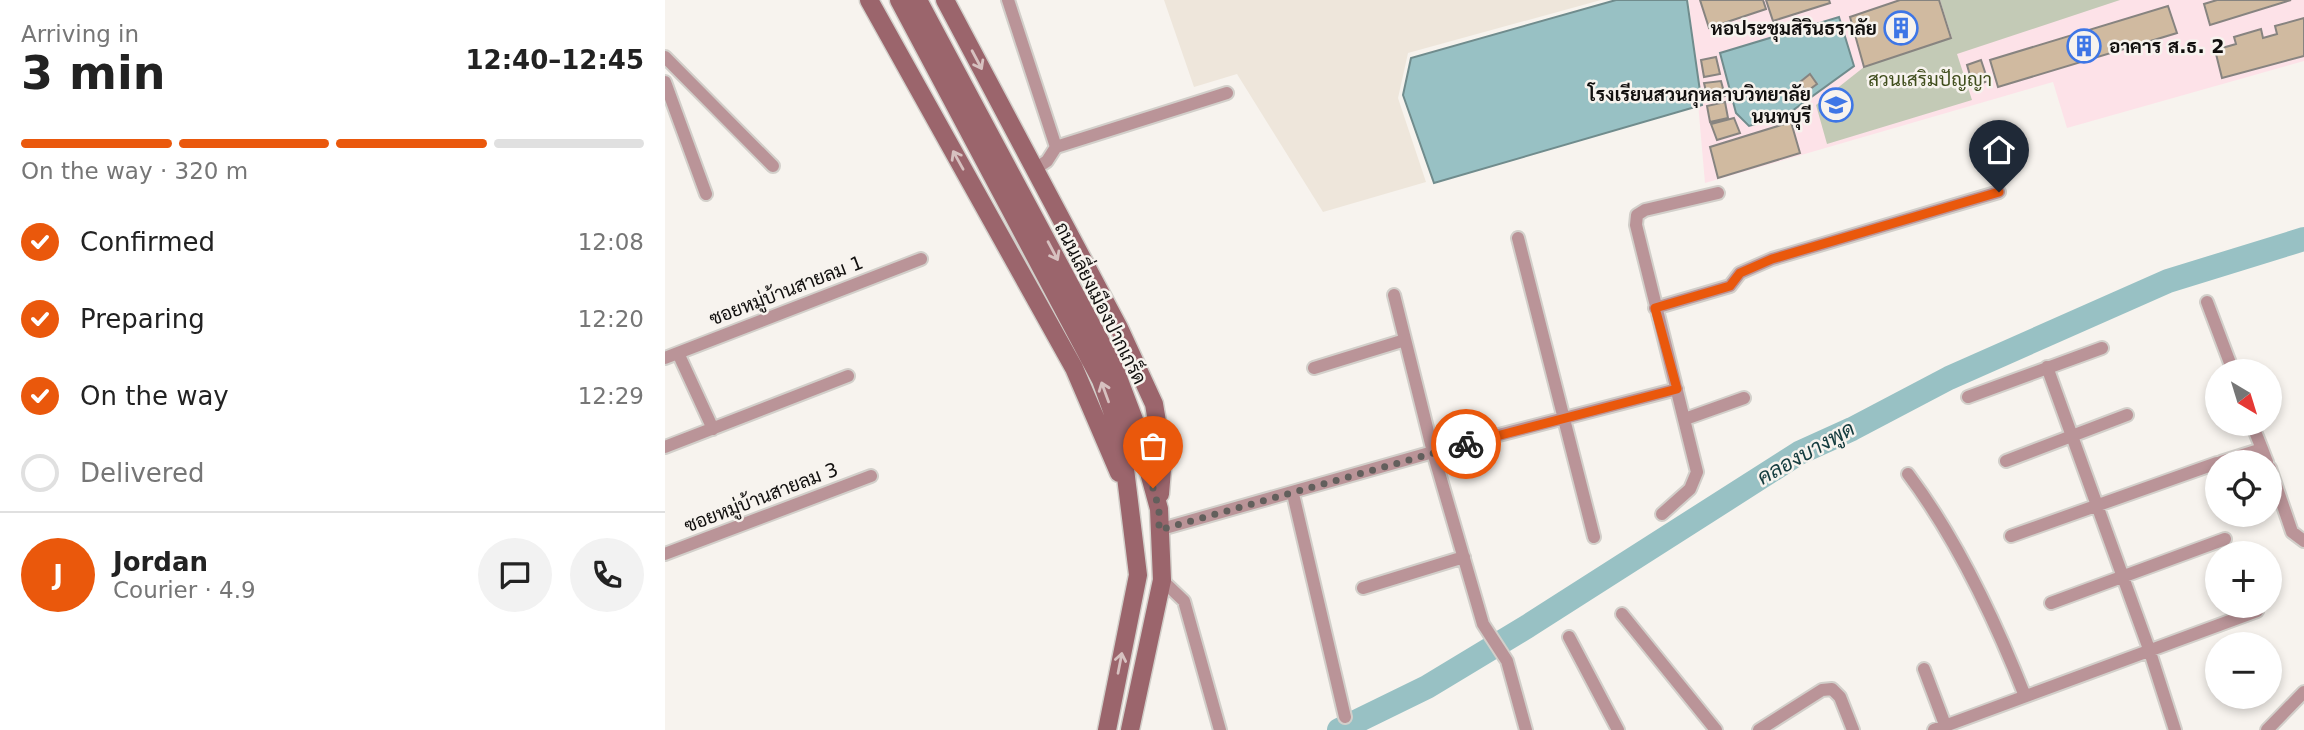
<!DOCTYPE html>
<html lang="en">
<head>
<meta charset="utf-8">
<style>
  body { margin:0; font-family:"DejaVu Sans",Sarabun,sans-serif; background:#f2f2f2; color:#222; height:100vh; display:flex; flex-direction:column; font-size:26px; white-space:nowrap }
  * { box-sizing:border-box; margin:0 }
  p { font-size:23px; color:#767676 }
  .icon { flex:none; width:38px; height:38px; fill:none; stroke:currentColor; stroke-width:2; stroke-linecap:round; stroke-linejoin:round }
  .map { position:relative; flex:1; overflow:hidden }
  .side { display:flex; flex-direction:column; background:#fff; width:665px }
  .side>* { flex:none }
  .needle { width:46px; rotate:142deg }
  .tools { position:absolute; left:1540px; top:359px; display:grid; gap:14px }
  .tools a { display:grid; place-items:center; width:77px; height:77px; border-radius:50%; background:#fff; box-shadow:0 4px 10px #0003; font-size:35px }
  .pin { position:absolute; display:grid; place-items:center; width:60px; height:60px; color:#fff; margin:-72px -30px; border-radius:50% 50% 50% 0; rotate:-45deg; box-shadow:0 0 7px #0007 }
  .pin .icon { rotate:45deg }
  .courier { position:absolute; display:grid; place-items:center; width:70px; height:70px; margin:-35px; border:5px solid #ea580c; border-radius:50%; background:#fff; color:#222; box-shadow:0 2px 9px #0007 }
  .head em { font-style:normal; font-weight:800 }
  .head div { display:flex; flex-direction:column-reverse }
  .head { display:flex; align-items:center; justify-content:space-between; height:119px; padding:0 21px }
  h1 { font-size:46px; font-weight:800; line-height:52px }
  .bar { display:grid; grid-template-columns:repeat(4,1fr); gap:10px 7px; align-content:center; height:84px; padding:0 21px }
  .bar i { height:9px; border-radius:5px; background:#e0e0e0 }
  .bar .on { background:#ea580c }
  .bar p { grid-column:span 4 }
  .line { display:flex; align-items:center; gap:18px; padding:0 21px; border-top:2px solid #e0e0e0 }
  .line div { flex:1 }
  .round { display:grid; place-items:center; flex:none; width:74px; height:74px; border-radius:37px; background:#f2f2f2 }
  ol { padding:0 21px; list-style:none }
  li { display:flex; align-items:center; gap:21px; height:77px }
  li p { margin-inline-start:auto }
  li .icon { padding:7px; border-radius:50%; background:#ea580c; color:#fff; stroke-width:4 }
  li:last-child { color:#767676 }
  li i { width:38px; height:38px; border:4px solid #e0e0e0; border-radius:50% }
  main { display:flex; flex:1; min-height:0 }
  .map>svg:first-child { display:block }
  .built { fill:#eee6db }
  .education { fill:#fde2e8 }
  .green { fill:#c3cab6 }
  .water { fill:#98c1c4; stroke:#708c8d; stroke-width:2 }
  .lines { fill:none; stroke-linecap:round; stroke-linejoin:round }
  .river { stroke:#98c1c4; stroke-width:24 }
  .building { fill:#d0baa0; stroke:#878480; stroke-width:2 }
  .street-casing { stroke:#d2cfca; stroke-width:16 }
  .secondary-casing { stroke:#d2cfca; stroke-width:21 }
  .street { stroke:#ba9498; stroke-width:12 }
  .secondary { stroke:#9b656c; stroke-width:18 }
  .oneway { stroke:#d7c1c0 }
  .done { stroke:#625f5c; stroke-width:7; stroke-dasharray:0 12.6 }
  .route { stroke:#ea580c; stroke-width:9 }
  .labels { text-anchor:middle; stroke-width:5; stroke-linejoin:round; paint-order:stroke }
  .poi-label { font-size:19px; font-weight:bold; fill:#110f0e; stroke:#f7f3ee; text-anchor:end }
  .park-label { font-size:19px; fill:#404e1d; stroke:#f7f3ee }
  .street-label { font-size:19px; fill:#110f0e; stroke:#f7f3ee }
  .water-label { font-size:21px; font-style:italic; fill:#133b3e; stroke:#f7f3ee }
</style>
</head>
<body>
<main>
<section class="side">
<div class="head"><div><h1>3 min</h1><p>Arriving in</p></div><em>12:40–12:45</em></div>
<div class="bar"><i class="on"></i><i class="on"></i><i class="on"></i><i></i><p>On the way · 320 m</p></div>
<ol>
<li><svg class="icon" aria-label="check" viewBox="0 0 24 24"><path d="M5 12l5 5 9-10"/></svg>Confirmed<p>12:08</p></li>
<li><svg class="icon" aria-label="check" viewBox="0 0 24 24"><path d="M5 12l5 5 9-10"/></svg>Preparing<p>12:20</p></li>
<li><svg class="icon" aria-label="check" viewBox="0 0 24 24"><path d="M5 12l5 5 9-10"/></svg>On the way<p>12:29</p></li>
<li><i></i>Delivered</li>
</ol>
<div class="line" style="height:126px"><b class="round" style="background:#ea580c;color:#fff">J</b><div><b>Jordan</b><p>Courier · 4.9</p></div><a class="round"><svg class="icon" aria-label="chat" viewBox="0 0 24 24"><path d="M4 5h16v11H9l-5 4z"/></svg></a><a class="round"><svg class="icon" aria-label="phone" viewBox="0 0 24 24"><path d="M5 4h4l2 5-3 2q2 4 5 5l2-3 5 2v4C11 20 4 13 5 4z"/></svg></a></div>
</section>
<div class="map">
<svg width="1639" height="730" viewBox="0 0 1639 730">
  <rect width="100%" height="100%" fill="#f7f3ee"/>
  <path class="built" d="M499,0H936L743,53L733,98L761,182L658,212L572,74L529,87Z"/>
  <path class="education" d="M1024,0H1639V61L1402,128L1388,82L1040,183Z"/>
  <path class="green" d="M1275,0H1455L1292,54L1307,100L1162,144L1151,105L1199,67L1287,38Z"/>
  <path class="water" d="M951,0H1022L1037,105L769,183L738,95L746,58Z
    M1174,17L1189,66L1120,116L1084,126L1071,113L1055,53Z"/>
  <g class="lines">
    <path class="river" d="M674,730L762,687L863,626L1134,453L1187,429L1284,378L1503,281L1639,239"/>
  </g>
  <path class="building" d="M1035,0H1098L1101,9L1044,28Z
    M1101,0H1164L1165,3L1108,21Z
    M1235,0H1274L1286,38L1199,67L1185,17Z
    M1552,0H1626L1545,25L1539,4Z
    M1503,6L1512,33L1333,87L1325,60Z
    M1639,18V56L1557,78L1550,50L1571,44L1569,37L1596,29L1598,38L1612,34L1610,26Z
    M1051,57L1055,74L1039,77L1036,60Z
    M1316,60L1323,81L1308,86L1302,65Z
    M1145,74L1152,84L1141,92L1135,82Z
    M1056,81L1060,96L1043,100L1039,83Z
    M1060,102L1063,118L1045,122L1042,106Z
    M1069,118L1075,133L1052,140L1046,124Z
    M1126,122L1135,153L1053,178L1045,147Z"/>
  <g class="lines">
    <defs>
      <path id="street" d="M343,0L391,147L382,161L370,169
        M0,57L108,166
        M0,82L41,194
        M391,147L562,93
        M853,238L929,537
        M729,295L768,452L818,624L842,661L861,730
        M1542,302L1568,371
        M990,308L1065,286L1075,273L1107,259L1334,192
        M13,353L48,429
        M0,358L256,259
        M1382,367L1484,649L1510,730
        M649,368L740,340
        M1303,397L1437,348
        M1020,419L1079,398
        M1587,424L1597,449
        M0,447L183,376
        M1341,461L1462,415
        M1556,462L1597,449L1602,462
        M1605,468L1627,532L1639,541
        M1243,474C1292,539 1330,620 1360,696
        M628,494L680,717
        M997,514L1025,489L1032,472L971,225L972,215L980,210L1053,193
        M493,530L768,452L1012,389
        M1346,536L1552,463
        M0,554L206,476
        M497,580L519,601L555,730
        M698,588L799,557
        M1386,603L1560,539
        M957,614L1051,730
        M904,637L953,730
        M1259,669L1282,730
        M1094,730L1157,690L1167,689L1175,697L1188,730
        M1269,730L1592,611
        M1602,730L1639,692"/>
      <path id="secondary" d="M204,0L409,368L454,473
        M234,0L436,380L456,436L473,575L442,730
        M253,0L449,367L471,425L494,509L497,580L465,730
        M280,0L454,328L489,404L498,457L495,494"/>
    </defs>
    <use href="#street" class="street-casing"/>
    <use href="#secondary" class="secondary-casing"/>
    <use href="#street" class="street"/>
    <use href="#secondary" class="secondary"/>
  </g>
  <defs><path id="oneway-shaft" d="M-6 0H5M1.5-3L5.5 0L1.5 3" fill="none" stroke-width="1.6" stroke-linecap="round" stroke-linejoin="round" transform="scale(1.75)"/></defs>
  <g class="oneway">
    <use href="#oneway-shaft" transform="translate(312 60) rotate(62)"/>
    <use href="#oneway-shaft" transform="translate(293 160) rotate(-119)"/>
    <use href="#oneway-shaft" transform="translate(388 251) rotate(62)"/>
    <use href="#oneway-shaft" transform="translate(440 392) rotate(-110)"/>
    <use href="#oneway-shaft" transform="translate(455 663) rotate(-79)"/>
  </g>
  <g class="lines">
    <path class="done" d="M488,488L494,509V530L801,444"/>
    <path class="route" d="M801,444L1012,389L990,308L1065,286L1075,273L1107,259L1334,192"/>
  </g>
  <defs>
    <symbol id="building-ring" viewBox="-11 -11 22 22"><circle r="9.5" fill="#f7f3ee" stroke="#3e76e6" stroke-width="1.5"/><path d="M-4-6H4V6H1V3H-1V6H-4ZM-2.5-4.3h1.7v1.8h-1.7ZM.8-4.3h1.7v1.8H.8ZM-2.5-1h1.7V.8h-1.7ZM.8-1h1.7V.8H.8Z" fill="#3e76e6"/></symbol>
    <symbol id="school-ring" viewBox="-11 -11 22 22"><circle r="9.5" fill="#f7f3ee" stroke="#3e76e6" stroke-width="1.5"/><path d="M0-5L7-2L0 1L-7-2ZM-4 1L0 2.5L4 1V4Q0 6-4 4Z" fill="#3e76e6"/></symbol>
  </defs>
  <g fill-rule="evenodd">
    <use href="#building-ring" x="1217" y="9" width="38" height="38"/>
    <use href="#building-ring" x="1400" y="27" width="38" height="38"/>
    <use href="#school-ring" x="1152" y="86" width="38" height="38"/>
  </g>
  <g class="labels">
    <g class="poi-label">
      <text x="1212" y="35">หอประชุมสิรินธราลัย</text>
      <text x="1444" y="53" text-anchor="start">อาคาร ส.ธ. 2</text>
      <text x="1146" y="101">โรงเรียนสวนกุหลาบวิทยาลัย<tspan x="1146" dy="22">นนทบุรี</tspan></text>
    </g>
    <g class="park-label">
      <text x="1265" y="86">สวนเสริมปัญญา</text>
    </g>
    <g class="street-label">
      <text transform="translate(121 290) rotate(-21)" y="7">ซอยหมู่บ้านสายลม 1</text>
      <text transform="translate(436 303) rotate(63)" y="7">ถนนเลี่ยงเมืองปากเกร็ด</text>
      <text transform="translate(96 497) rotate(-21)" y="7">ซอยหมู่บ้านสายลม 3</text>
    </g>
    <g class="water-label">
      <text transform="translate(1141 453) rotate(-29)" y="7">คลองบางพูด</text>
    </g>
  </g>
</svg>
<div class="tools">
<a><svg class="needle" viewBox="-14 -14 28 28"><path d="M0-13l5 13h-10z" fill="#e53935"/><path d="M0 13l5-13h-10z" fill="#767676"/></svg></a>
<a><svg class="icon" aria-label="locate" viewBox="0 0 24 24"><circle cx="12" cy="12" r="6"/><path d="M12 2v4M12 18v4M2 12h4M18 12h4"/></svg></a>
<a>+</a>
<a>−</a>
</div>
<div class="pin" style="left:488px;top:488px;background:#ea580c"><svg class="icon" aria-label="bag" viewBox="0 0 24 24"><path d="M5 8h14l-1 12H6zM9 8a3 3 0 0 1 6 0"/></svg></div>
<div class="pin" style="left:1334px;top:192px;background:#1f2937"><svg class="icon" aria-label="home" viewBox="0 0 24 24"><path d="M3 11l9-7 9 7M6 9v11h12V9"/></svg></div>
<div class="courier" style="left:801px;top:444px"><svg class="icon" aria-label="bike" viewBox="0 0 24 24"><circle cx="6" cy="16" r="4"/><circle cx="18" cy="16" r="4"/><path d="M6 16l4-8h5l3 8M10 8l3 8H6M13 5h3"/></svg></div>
</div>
</main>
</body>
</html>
